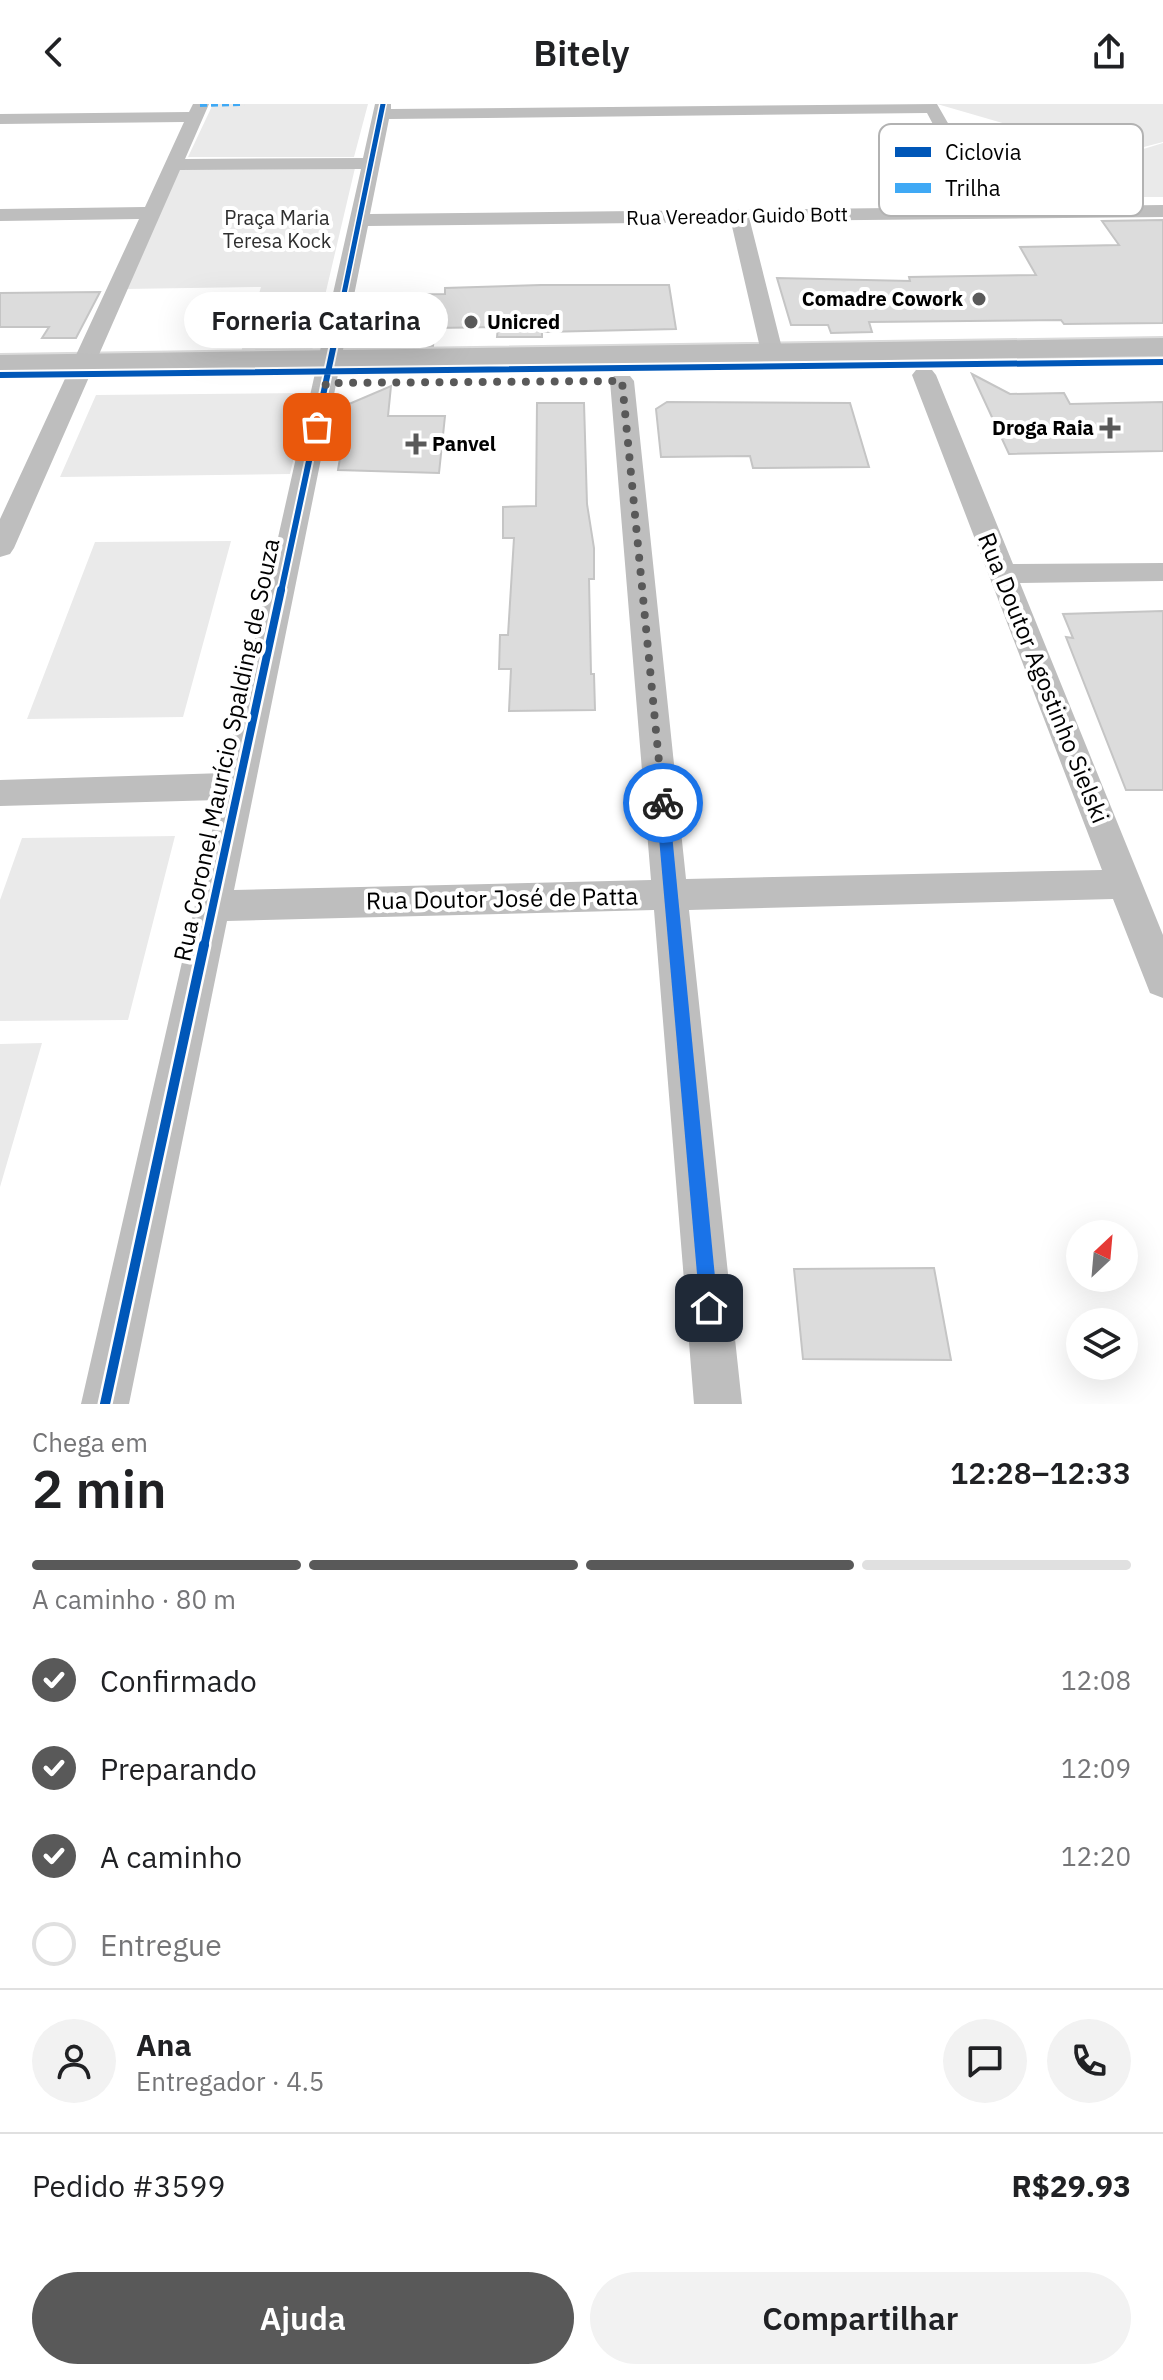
<!DOCTYPE html>
<html lang="pt">
<head>
<meta charset="utf-8">
<style>
  body { margin:0; font-family:"IBM Plex Sans",sans-serif; background:#f2f2f2; color:#202124; height:100vh; display:flex; flex-direction:column; font-size:30px; white-space:nowrap }
  * { box-sizing:border-box; margin:0 }
  p { font-size:26px; color:#757577 }
  .icon { flex:none; width:44px; height:44px; fill:none; stroke:currentColor; stroke-width:2; stroke-linecap:round; stroke-linejoin:round }
  .map { position:relative; height:1300px; overflow:hidden }
  .details { display:flex; flex-direction:column; background:#fff; flex:1 }
  .details>* { flex:none }
  .needle { width:52px; rotate:26deg }
  .controls { position:absolute; left:1066px; top:1116px; display:grid; gap:16px }
  .controls a { display:grid; place-items:center; width:72px; height:72px; border-radius:50%; background:#fff; box-shadow:0 8px 32px #0002; font-size:40px }
  .pin { position:absolute; display:grid; place-items:center; width:68px; height:68px; color:#fff; margin:-34px; border-radius:16px; box-shadow:0 4px 12px #0006 }
  .courier { position:absolute; display:grid; place-items:center; width:80px; height:80px; margin:-40px; border:6px solid #1a73e8; border-radius:50%; background:#fff; color:#222; box-shadow:0 2px 10px #0007 }
  .bubble { position:absolute; height:56px; border-radius:28px; background:#fff; box-shadow:0 8px 32px #0002; font-size:26px; font-weight:600; line-height:56px; text-align:center }
  .overview em { font-style:normal; font-weight:600 }
  .overview div { display:flex; flex-direction:column-reverse }
  .overview { display:flex; align-items:center; justify-content:space-between; height:136px; padding:0 32px }
  h1 { font-size:52px; font-weight:600; line-height:60px }
  .bar { display:grid; grid-template-columns:repeat(4,1fr); gap:12px 8px; align-content:center; height:96px; padding:0 32px }
  .bar i { height:10px; border-radius:6px; background:#e0e0e0 }
  .bar .selected { background:#595959 }
  .bar p { grid-column:span 4 }
  .line { display:flex; align-items:center; gap:20px; padding:0 32px; border-top:2px solid #e0e0e0 }
  .line div { flex:1 }
  .round { display:grid; place-items:center; flex:none; width:84px; height:84px; border-radius:42px; background:#f2f2f2 }
  ol { padding:0 32px; list-style:none }
  li { display:flex; align-items:center; gap:24px; height:88px }
  li p { margin-inline-start:auto }
  li .icon { padding:8px; border-radius:50%; background:#595959; color:#fff; stroke-width:4 }
  li:last-child { color:#757577 }
  li i { width:44px; height:44px; border:4px solid #e0e0e0; border-radius:50% }
  .primary-button { display:flex; gap:16px; margin-top:auto; padding:16px 32px }
  .primary-button a { flex:1; height:92px; border-radius:48px; background:#595959; color:#fff; font-size:32px; font-weight:600; line-height:92px; text-align:center }
  .primary-button a+a { background:#f2f2f2; color:#202124 }
  header { display:flex; justify-content:space-between; align-items:center; height:104px; padding:0 32px; background:#fff; font-size:36px; font-weight:600 }
  .map>svg:first-child { display:block }
  .green { fill:#eaeaea }
  .building { fill:#dcdcdc; stroke:#c5c5c5; stroke-width:2 }
  .lines { fill:none; stroke-linecap:round; stroke-linejoin:round }
  .primary-casing { stroke:#dbdbdb; stroke-width:4 }
  .street { fill:#bebebe; fill-rule:evenodd }
  .primary { fill:#bdbdbd; fill-rule:evenodd }
  .quiet { stroke:#3fa9f5; stroke-width:4; stroke-dasharray:7 4; stroke-linecap:butt }
  .cycleway-far3-casing { stroke:#fff; stroke-width:8 }
  .cycleway-far2-casing { stroke:#fff; stroke-width:10 }
  .cycleway-far1-casing { stroke:#fff; stroke-width:13 }
  .cycleway-casing { stroke:#fff; stroke-width:15 }
  .cycleway-far3 { stroke:#0057b8; stroke-width:5 }
  .cycleway-far2 { stroke:#0057b8; stroke-width:6 }
  .cycleway-far1 { stroke:#0057b8; stroke-width:8 }
  .cycleway { stroke:#0057b8; stroke-width:10 }
  .route { fill:#1a73e8 }
  .done { stroke:#595959; stroke-width:8; stroke-dasharray:0 14.4 }
  .poi-dot { fill:#595959; stroke:#fff; stroke-width:3 }
  .labels { text-anchor:middle; stroke-width:8; stroke-linejoin:round; paint-order:stroke }
  .far-street-label { font-size:20px; fill:#000; stroke:#fff }
  .far-park-label { font-size:20px; fill:#2f2f2f; stroke:#fff }
  .far-poi-label { font-size:20px; font-weight:bold; fill:#000; stroke:#fff; text-anchor:end }
  .street-label { font-size:24px; fill:#000; stroke:#fff }
  .key { fill:#fff; stroke:#b2b2b2; stroke-width:2 }
  .key-label { font-size:22px; fill:#000 }
</style>
</head>
<body>
<header><svg class="icon" aria-label="back" viewBox="0 0 24 24"><path d="M15 5l-7 7 7 7"/></svg>Bitely<svg class="icon" aria-label="share" viewBox="0 0 24 24"><path d="M12 15V3M7 8l5-5 5 5M5 13v7h14v-7"/></svg></header>
<div class="map">
<svg width="1163" height="1300" viewBox="0 0 1163 1300">
  <rect width="100%" height="100%" fill="#fff"/>
  <path class="green" d="M213,0H368L354,53H188Z
    M922,0H1163V38L1140,44L1105,43L1140,46L1163,39V93H1113L1078,41L937,0Z
    M355,64L312,247L241,248L261,183L124,185L178,65Z
    M309,289L290,370L60,373L96,291Z
    M231,437L183,613L27,615L95,438Z
    M175,732L128,916L0,917V796L22,734Z
    M42,939L0,1083V940Z"/>
  <path class="building" d="M1163,116V219L1064,220L1061,216L869,218L872,228L831,229L828,221H791L777,174L910,177L909,173L1036,171L1020,143L1119,141L1102,117Z
    M541,181H669L676,225L542,228V233H497L498,223L435,224L433,242H380L383,225L367,217L371,191L445,190V184Z
    M100,188L76,234H42L49,223H0V189Z
    M972,270L1010,290L1064,289L1070,300L1163,298V347L1009,350Z
    M391,282L388,312H445L439,369L338,366L349,300Z
    M667,298L850,299L869,363L753,364L750,352L661,353L656,305Z
    M537,299H584L587,400L594,444V475H589L591,570H594L595,606L509,607L511,565H499L500,531H508L514,434H503V403L536,402Z
    M1163,507V686H1126L1066,533L1073,534L1063,510Z
    M934,1164L951,1256L803,1255L794,1165Z"/>
  <g class="lines">
    <defs>
      <path id="primary" d="M1163,234V252L0,269V251Z"/>
    </defs>
    <use href="#primary" class="primary-casing"/>
    <path class="street" d="M193,0H209L185,55L363,54L375,0H391V5L937,0L996,103L1163,101V113L750,117L783,248L780,253H764L761,248L731,118L368,122L234,786L651,776L610,277L614,272H630L634,277L686,775L1102,766L912,271L916,266H932L936,271L1013,460L1163,459V477L1020,479L1163,831V894L1150,889L1113,795L689,806L742,1300H694L654,806L227,817L129,1300H81L219,696L0,702V676L225,669L361,65L180,66L14,444L10,450L0,453V415L139,115L0,117V105L145,103L184,18L0,20V10L189,8ZM927,9L977,103L370,110L389,15Z"/>
    <use href="#primary" class="primary"/>
    <path class="quiet" d="M200,1L244,0"/>
    <defs>
      <path id="cycleway-far3" d="M339,214L383,0"/>
      <path id="cycleway-far2" d="M0,271L1163,258
        M281,488L340,212"/>
      <path id="cycleway-far1" d="M204,843L281,486"/>
      <path id="cycleway" d="M105,1300L204,841"/>
    </defs>
    <use href="#cycleway-far3" class="cycleway-far3-casing"/>
    <use href="#cycleway-far2" class="cycleway-far2-casing"/>
    <use href="#cycleway-far1" class="cycleway-far1-casing"/>
    <use href="#cycleway" class="cycleway-casing"/>
    <use href="#cycleway-far3" class="cycleway-far3"/>
    <use href="#cycleway-far2" class="cycleway-far2"/>
    <use href="#cycleway-far1" class="cycleway-far1"/>
    <use href="#cycleway" class="cycleway"/>
  </g>
  <path class="route" d="M663,694L669,699L718,1204L715,1211L709,1214L703,1211L700,1204L656,699Z"/>
  <g class="lines">
    <path class="done" d="M317,323L326,279L622,277L663,699"/>
  </g>
  <g class="poi-dot">
    <circle cx="979" cy="195" r="8"/>
    <circle cx="471" cy="218" r="8"/>
    <path d="M1106 312h8v8h8v8h-8v8h-8v-8h-8v-8h8z"/>
    <path d="M412 328h8v8h8v8h-8v8h-8v-8h-8v-8h8z"/>
  </g>
  <g class="labels">
    <g class="far-street-label">
      <text transform="translate(737 112) rotate(-1)" y="7">Rua Vereador Guido Bott</text>
    </g>
    <g class="far-park-label">
      <text x="277" y="121">Praça Maria<tspan x="277" dy="23">Teresa Kock</tspan></text>
    </g>
    <g class="far-poi-label">
      <text x="963" y="202">Comadre Cowork</text>
      <text x="487" y="225" text-anchor="start">Unicred</text>
      <text x="1094" y="331">Droga Raia</text>
      <text x="432" y="347" text-anchor="start">Panvel</text>
    </g>
    <g class="street-label">
      <text transform="translate(1043 574) rotate(68)" y="8">Rua Doutor Agostinho Sielski</text>
      <text transform="translate(227 646) rotate(-78)" y="8">Rua Coronel Maurício Spalding de Souza</text>
      <text transform="translate(502 795) rotate(-1)" y="8">Rua Doutor José de Patta</text>
    </g>
  </g>
  <rect x="879" y="20" width="264" height="92" rx="12" class="key"/>
  <rect x="895" y="43" width="36" height="10" fill="#0057b8"/>
  <rect x="895" y="79" width="36" height="10" fill="#3fa9f5"/>
  <g class="key-label">
    <text x="945" y="56">Ciclovia</text>
    <text x="945" y="92">Trilha</text>
  </g>
</svg>
<div class="controls">
<a><svg class="needle" viewBox="-14 -14 28 28"><path d="M0-13l5 13h-10z" fill="#e53935"/><path d="M0 13l5-13h-10z" fill="#757577"/></svg></a>
<a><svg class="icon" aria-label="layers" viewBox="0 0 24 24"><path d="M12 4l9 5-9 5-9-5zM3 14l9 5 9-5"/></svg></a>
</div>
<div class="pin" style="left:317px;top:323px;background:#ea580c"><svg class="icon" aria-label="bag" viewBox="0 0 24 24"><path d="M5 8h14l-1 12H6zM9 8a3 3 0 0 1 6 0"/></svg></div>
<div class="pin" style="left:709px;top:1204px;background:#1f2937"><svg class="icon" aria-label="home" viewBox="0 0 24 24"><path d="M3 11l9-7 9 7M6 9v11h12V9"/></svg></div>
<div class="courier" style="left:663px;top:699px"><svg class="icon" aria-label="bike" viewBox="0 0 24 24"><circle cx="6" cy="16" r="4"/><circle cx="18" cy="16" r="4"/><path d="M6 16l4-8h5l3 8M10 8l3 8H6M13 5h3"/></svg></div>
<div class="bubble" style="left:184px;top:188px;width:264px">Forneria Catarina</div>
</div>
<section class="details">
<div class="overview"><div><h1>2 min</h1><p>Chega em</p></div><em>12:28–12:33</em></div>
<div class="bar"><i class="selected"></i><i class="selected"></i><i class="selected"></i><i></i><p>A caminho · 80 m</p></div>
<ol>
<li><svg class="icon" aria-label="check" viewBox="0 0 24 24"><path d="M5 12l5 5 9-10"/></svg>Confirmado<p>12:08</p></li>
<li><svg class="icon" aria-label="check" viewBox="0 0 24 24"><path d="M5 12l5 5 9-10"/></svg>Preparando<p>12:09</p></li>
<li><svg class="icon" aria-label="check" viewBox="0 0 24 24"><path d="M5 12l5 5 9-10"/></svg>A caminho<p>12:20</p></li>
<li><i></i>Entregue</li>
</ol>
<div class="line" style="height:144px"><a class="round"><svg class="icon" aria-label="person" viewBox="0 0 24 24"><circle cx="12" cy="8" r="4"/><path d="M4 21q1-7 8-7t8 7"/></svg></a><div><b>Ana</b><p>Entregador · 4.5</p></div><a class="round"><svg class="icon" aria-label="chat" viewBox="0 0 24 24"><path d="M4 5h16v11H9l-5 4z"/></svg></a><a class="round"><svg class="icon" aria-label="phone" viewBox="0 0 24 24"><path d="M5 4h4l2 5-3 2q2 4 5 5l2-3 5 2v4C11 20 4 13 5 4z"/></svg></a></div>
<div class="line" style="height:104px"><div>Pedido #3599</div><b>R$29.93</b></div>
<div class="primary-button"><a>Ajuda</a><a>Compartilhar</a></div>
</section>
</body>
</html>
